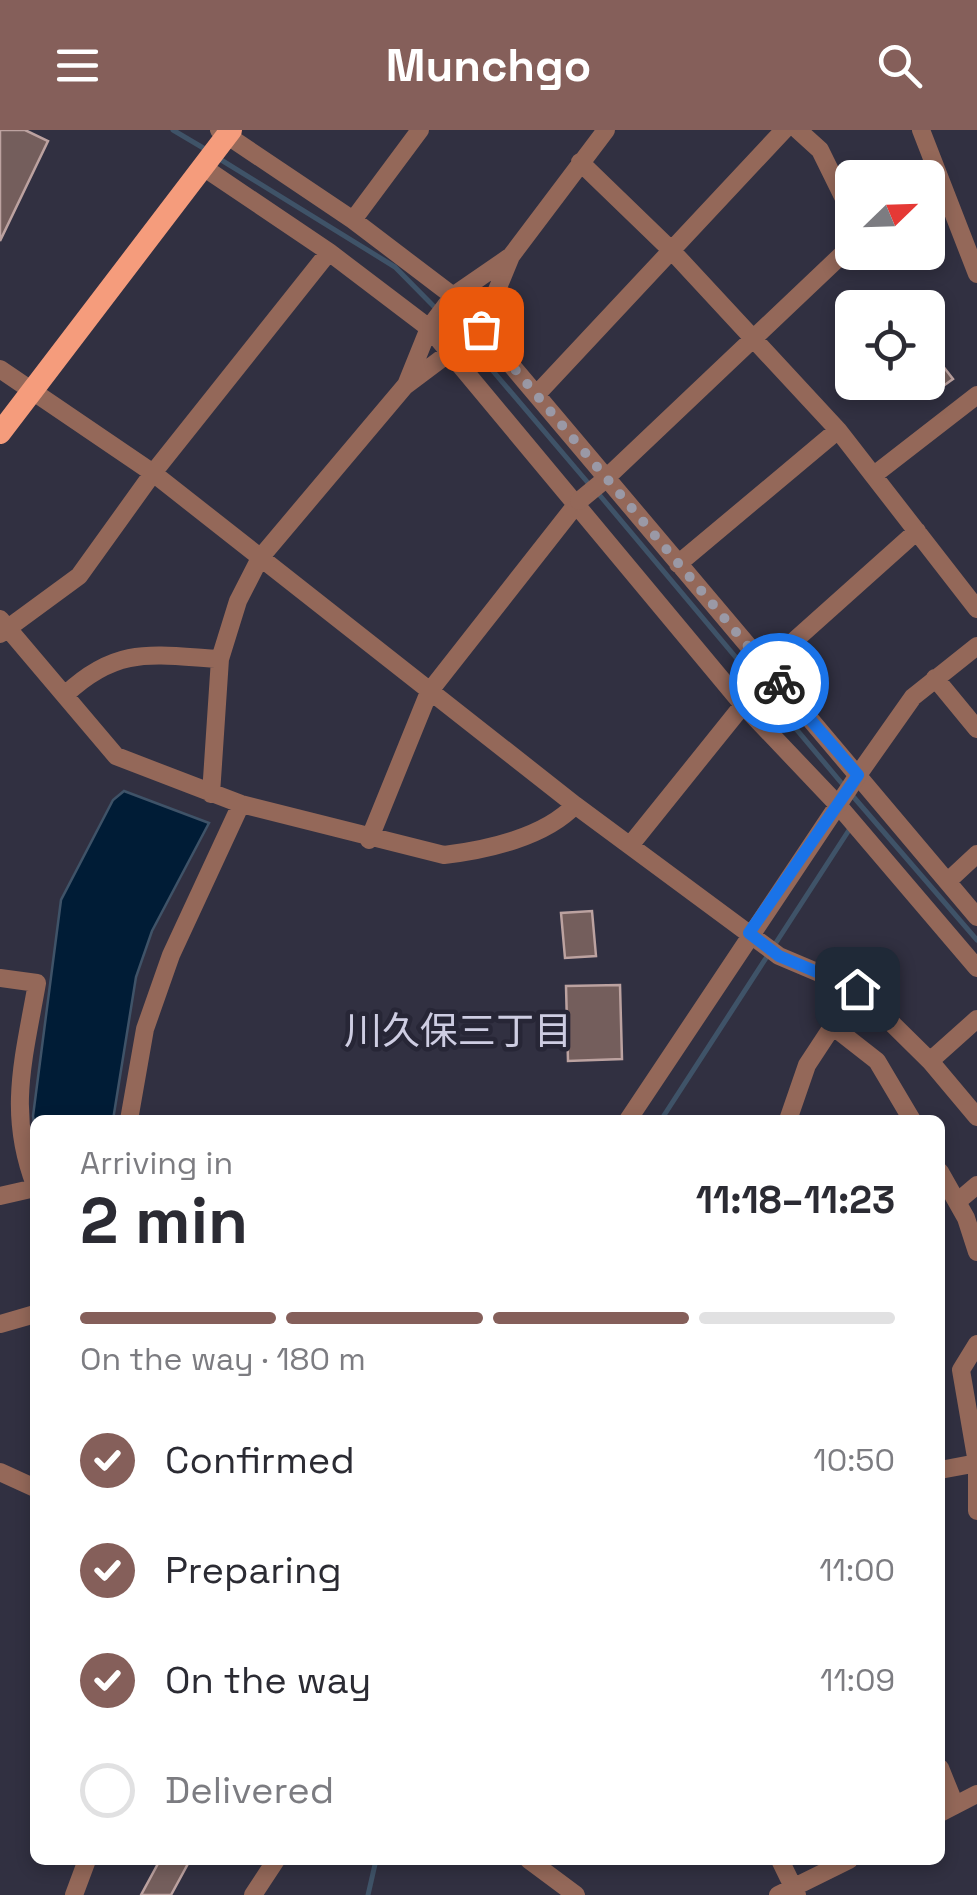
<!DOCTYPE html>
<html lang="en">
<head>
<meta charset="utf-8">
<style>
  body { margin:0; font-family:"Space Grotesk","Noto Sans JP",sans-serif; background:#f7f7f7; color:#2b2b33; height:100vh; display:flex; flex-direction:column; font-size:38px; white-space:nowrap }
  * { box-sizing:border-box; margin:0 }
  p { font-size:32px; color:#7c7c81 }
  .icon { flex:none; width:55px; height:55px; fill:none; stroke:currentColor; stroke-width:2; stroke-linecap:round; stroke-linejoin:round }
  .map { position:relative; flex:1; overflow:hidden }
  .panel { position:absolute; left:30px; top:985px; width:915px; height:750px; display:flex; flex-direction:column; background:#fff; border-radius:15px; box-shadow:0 5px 15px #0003 }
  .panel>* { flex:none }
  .needle { width:65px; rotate:67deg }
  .controls { position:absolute; left:835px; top:30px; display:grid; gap:20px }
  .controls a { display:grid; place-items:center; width:110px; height:110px; border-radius:15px; background:#fff; box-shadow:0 5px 15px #0003; font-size:50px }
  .pin { position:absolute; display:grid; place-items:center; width:85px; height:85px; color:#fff; margin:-42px; border-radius:20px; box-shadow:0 5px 15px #0006 }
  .courier { position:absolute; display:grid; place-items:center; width:100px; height:100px; margin:-50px; border:8px solid #1a73e8; border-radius:50%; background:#fff; color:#222; box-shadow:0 2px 12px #0007 }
  .headline em { font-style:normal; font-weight:600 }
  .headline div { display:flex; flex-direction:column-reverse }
  .headline { display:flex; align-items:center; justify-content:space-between; height:170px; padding:0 50px }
  h1 { font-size:65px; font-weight:600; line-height:75px }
  .bar { display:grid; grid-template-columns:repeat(4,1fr); gap:15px 10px; align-content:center; height:120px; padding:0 50px }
  .bar i { height:12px; border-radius:8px; background:#e1e1e2 }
  .bar .on { background:#855f5a }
  .bar p { grid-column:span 4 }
  ol { padding:0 50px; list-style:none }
  li { display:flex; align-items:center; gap:30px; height:110px }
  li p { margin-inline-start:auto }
  li .icon { padding:10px; border-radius:50%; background:#855f5a; color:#fff; stroke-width:4 }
  li:last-child { color:#7c7c81 }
  li i { width:55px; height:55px; border:5px solid #e1e1e2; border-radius:50% }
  header { display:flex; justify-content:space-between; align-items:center; height:130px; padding:0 50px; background:#855f5a; color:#fff; font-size:45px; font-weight:600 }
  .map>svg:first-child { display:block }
  .water { fill:#001c36; stroke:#3f5368; stroke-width:2.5 }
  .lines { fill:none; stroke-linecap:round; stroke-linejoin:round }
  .stream { stroke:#3f5368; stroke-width:5 }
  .building { fill:#745e5c; stroke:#bca2a0; stroke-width:2.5 }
  .minor { stroke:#946859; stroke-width:18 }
  .major { stroke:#f59c7c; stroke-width:22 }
  .minor-bridge { stroke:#946859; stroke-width:18 }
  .done { stroke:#9a99a6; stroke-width:10; stroke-dasharray:0 18 }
  .route { stroke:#1a73e8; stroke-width:12 }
  .labels { text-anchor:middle; stroke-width:9; stroke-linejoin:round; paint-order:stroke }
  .neighbourhood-label { font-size:38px; fill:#cecde2; stroke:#272636 }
</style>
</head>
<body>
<header><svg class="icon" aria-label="menu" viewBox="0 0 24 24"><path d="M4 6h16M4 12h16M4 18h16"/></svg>Munchgo<svg class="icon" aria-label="search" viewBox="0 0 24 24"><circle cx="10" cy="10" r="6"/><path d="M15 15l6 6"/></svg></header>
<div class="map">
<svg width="977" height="1765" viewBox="0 0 977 1765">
  <rect width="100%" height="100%" fill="#313041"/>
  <path class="water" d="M124,661L209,693L152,801L136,847L113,990H35V999L33,986L61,770L113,670Z"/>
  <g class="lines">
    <path class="stream" d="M173,0L205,19
      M218,28L395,137L463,206
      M470,214L589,354
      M597,362L844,656
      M851,664L977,810
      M661,990L851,697
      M368,1765L376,1730"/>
  </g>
  <path class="building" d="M0,0H25L48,11L0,111Z
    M928,217L953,249L932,264L922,252H928Z
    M592,781L596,826L565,828L561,783Z
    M620,855L622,929L568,931L566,856Z
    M160,1730H190L171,1765H141Z"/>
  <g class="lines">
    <path class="minor" d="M219,0L353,90L453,166L977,787
      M798,0L820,20L852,85
      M921,0L977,144
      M580,32L671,120L838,300L977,479
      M203,37L329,122L429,198L743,575L838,675L977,838
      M353,90L420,0
      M0,239L153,343L575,675L779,826L857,859L930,931L977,987
      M406,255L429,198L453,166L511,126
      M537,264L784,0
      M874,345L977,265
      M602,352L852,115
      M678,434L838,300
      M0,489L116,626L241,674L444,725C487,720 545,707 575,675
      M0,504L79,446L153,343L329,122
      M765,537L917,401
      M935,548L977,599
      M66,564C118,515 154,525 220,529
      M858,645L913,567L977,516
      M211,664L220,529L238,471L260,428L405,256L481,199L511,126L606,0
      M369,710L429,562L579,371
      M632,713L743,575
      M948,751L977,724
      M0,848L37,853C24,928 7,982 35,1055
      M831,895L877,931L912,990
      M930,931L977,889
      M129,990L145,899L171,825L241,674
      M628,990L838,675
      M788,990L807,935L857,859
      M940,1042L966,1088L977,1122
      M0,1066L35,1058
      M957,1072L977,1055
      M0,1194L35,1184
      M977,1214L961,1240L977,1333V1381
      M940,1340L977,1333
      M0,1342L35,1358
      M940,1638L955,1675
      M940,1683L977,1664
      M529,1730L576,1765
      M780,1730L797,1765
      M74,1765L87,1730
      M253,1765L276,1730
      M778,1765L849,1730"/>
    <path class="major" d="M0,303L231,0"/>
    <path class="minor-bridge" d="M579,371L602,352
      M838,675L858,645"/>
  </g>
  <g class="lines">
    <path class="done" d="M481,199L779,553"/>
    <path class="route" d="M779,553L858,645L749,803L779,826L857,859"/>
  </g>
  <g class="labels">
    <g class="neighbourhood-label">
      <text x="458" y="914">川久保三丁目</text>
    </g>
  </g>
</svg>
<div class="controls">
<a><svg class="needle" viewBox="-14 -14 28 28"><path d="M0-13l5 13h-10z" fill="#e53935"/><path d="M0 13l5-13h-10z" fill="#7c7c81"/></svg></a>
<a><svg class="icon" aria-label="locate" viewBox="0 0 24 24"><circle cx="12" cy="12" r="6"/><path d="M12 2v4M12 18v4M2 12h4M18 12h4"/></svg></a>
</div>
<div class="pin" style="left:481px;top:199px;background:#ea580c"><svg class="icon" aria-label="bag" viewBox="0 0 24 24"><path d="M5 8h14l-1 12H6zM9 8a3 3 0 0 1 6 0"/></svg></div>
<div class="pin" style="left:857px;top:859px;background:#1f2937"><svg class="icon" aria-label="home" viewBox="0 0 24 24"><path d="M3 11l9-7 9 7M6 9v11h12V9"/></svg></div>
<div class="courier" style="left:779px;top:553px"><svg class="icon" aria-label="bike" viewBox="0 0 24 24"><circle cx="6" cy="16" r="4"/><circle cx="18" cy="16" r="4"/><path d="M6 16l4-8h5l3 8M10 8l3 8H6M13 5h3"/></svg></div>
<section class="panel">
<div class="headline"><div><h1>2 min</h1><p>Arriving in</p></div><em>11:18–11:23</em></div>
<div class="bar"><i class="on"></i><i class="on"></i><i class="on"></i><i></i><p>On the way · 180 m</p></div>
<ol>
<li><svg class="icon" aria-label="check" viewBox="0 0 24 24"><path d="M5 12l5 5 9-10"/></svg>Confirmed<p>10:50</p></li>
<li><svg class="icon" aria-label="check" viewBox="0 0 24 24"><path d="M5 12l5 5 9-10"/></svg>Preparing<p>11:00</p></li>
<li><svg class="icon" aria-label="check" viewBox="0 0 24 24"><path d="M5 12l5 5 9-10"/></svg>On the way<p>11:09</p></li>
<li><i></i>Delivered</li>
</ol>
</section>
</div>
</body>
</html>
